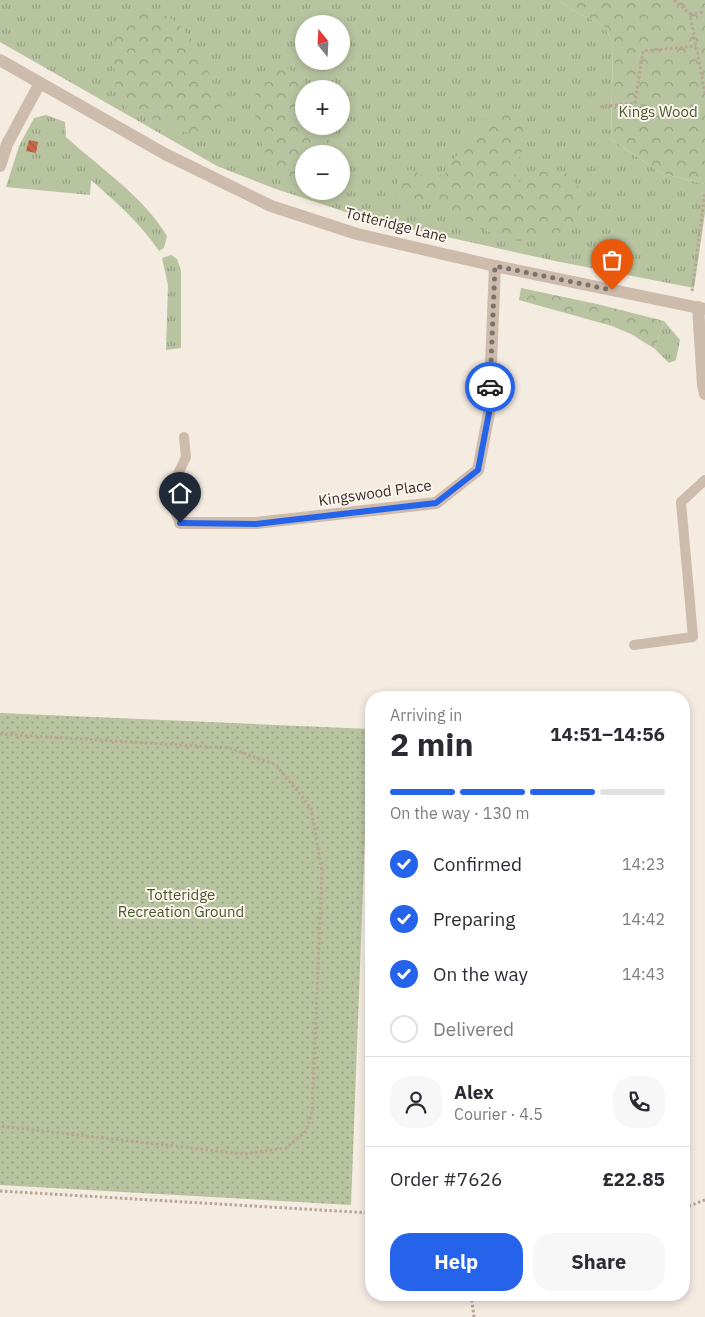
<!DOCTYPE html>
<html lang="en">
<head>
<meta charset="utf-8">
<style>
  body { margin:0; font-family:"IBM Plex Sans",sans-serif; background:#f7f7f7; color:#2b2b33; height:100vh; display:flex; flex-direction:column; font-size:19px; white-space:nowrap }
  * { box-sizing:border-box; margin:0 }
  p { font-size:16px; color:#7c7c81 }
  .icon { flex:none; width:28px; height:28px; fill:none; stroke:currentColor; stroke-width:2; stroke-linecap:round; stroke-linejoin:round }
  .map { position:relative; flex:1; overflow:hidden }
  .panel { position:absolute; left:365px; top:691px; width:325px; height:610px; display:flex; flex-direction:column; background:#fff; border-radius:20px; box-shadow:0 2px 8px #0003 }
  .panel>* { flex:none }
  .needle { width:32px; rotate:342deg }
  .fabs { position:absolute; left:295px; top:15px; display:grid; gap:10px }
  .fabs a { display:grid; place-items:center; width:55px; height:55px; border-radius:50%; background:#fff; box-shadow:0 2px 8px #0003; font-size:25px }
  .pin { position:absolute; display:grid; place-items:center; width:42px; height:42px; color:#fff; margin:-51px -21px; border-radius:50% 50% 50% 0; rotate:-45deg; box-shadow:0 0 5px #0007 }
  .pin .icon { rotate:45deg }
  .courier { position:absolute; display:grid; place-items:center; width:50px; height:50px; margin:-25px; border:4px solid #2563eb; border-radius:50%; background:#fff; color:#222; box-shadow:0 1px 6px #0007 }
  .headline em { font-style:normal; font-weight:700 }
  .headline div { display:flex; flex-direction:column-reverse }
  .headline { display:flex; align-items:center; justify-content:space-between; height:85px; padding:0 25px }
  h1 { font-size:32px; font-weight:700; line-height:38px }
  .bar { display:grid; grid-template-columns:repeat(4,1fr); gap:8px 5px; align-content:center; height:60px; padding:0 25px }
  .bar i { height:6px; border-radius:4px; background:#e1e1e2 }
  .bar .current { background:#2563eb }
  .bar p { grid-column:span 4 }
  .line { display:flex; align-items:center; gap:12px; padding:0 25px; border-top:1px solid #e1e1e2 }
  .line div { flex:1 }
  .round { display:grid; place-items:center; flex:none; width:52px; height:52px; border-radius:20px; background:#f7f7f7 }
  ol { padding:0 25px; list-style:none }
  li { display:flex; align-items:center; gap:15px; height:55px }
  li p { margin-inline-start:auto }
  li .icon { padding:5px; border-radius:50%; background:#2563eb; color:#fff; stroke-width:4 }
  li:last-child { color:#7c7c81 }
  li i { width:28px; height:28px; border:2px solid #e1e1e2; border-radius:50% }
  .primary-button { display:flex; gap:10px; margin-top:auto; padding:10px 25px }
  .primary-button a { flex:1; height:58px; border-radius:20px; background:#2563eb; color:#fff; font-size:20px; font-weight:700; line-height:58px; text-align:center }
  .primary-button a+a { background:#f7f7f7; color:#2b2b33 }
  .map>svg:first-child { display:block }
  .grass { fill:url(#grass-tufts); fill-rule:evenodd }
  .forest { fill:url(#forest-crowns) }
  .park { fill:url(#park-dots) }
  .building { fill:url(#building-back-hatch) }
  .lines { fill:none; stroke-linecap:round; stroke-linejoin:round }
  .path { stroke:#b9a596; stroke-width:3; stroke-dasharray:2.5 2.5; stroke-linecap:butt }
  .lane { stroke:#cdbbac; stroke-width:10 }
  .street { stroke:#cdbbac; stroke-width:12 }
  .done { stroke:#7c716b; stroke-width:5; stroke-dasharray:0 9 }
  .route { stroke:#2563eb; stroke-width:6 }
  .labels { text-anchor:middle; stroke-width:4; stroke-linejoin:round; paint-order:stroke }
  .park-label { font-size:15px; fill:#4a5a2e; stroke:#fbf5ee }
  .street-label { font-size:15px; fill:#3b302b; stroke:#fbf5ee }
</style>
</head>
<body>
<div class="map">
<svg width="705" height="1317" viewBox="0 0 705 1317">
  <defs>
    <pattern id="grass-tufts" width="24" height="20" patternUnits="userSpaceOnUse" patternTransform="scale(1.25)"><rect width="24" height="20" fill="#b8c4a0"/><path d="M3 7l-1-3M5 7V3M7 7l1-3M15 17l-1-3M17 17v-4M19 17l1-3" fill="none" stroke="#97a083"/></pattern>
    <pattern id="forest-crowns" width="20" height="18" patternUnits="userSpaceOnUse" patternTransform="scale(1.25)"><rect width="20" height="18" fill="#b8c4a0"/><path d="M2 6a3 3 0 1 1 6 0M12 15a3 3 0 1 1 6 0" fill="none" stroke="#97a083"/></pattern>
    <pattern id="park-dots" width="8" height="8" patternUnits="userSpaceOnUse" patternTransform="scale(1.25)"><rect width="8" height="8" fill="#b8c4a0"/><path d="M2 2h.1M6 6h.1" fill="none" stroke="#97a083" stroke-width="1.8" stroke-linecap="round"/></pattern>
    <pattern id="building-back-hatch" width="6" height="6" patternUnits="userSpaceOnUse" patternTransform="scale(1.25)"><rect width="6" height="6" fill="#c8694b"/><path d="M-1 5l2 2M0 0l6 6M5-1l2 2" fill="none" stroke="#a4573f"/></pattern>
  </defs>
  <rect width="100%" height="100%" fill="#f4ebe1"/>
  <path class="grass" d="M0,0H559L572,10L603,25L613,42L611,139L661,173L705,184V213L694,288L555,261L370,220L273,188L217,166L0,42ZM304,24H341V61H304ZM304,89H341V126H304ZM304,154H341V191H304Z
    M46,115L65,122L66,137C100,168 144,197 167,236L164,248L159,251C140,223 116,202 91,180L90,195L6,187L19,146L34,118Z
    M171,255L177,259L181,270V348L166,350L168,285L162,258Z
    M664,321L680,340L676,360L669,363L655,349Z"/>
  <path class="forest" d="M559,0H705V184L661,173L611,139L613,42L603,25L572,10Z
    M144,8C153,12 165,14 173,20C198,38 214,82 223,111L208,133L184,132L127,109L116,92L113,51L117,23L134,11Z
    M276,63L302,76L307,89H304V126H321L336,154H304V181H297L275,174L258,135L253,102L261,75Z
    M497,113L525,114L531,132L513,171L520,182L533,179L543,167L565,172L581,190L582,205L570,228L546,239L514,241L481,229L452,211L395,195L399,177L410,169L430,179L446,173L456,156L485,119Z
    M521,288L597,304L664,321L655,349L631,334L612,326L519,300Z"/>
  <path class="park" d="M0,713L369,729L351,1205L0,1185Z"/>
  <path class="building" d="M29,140L38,142L36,153L26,151Z"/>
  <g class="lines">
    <path class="path" d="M674,0L690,14L705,94
      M690,14L705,12
      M600,107L635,103L643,51L696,46
      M692,291L705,193
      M0,734L230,748L276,765L311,808L322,871L312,1112L306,1131L286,1148L244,1154L0,1126
      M0,1191L371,1213
      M684,1208L705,1200
      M471,1295L474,1317"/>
    <path class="lane" d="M180,523L168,495L186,457L184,437
      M634,645L693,637L681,502L705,480"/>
    <path class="street" d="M0,60L165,154L271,206L357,234L495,266L705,309
      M0,166L7,144L40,83
      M698,307L703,385L705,394
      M180,523H256L436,503L478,470L489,413L495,266"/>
  </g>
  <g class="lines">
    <path class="done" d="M490,387L495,266L612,290"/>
    <path class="route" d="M180,523L256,524L436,503L478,470L489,413L490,387"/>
  </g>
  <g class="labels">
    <g class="park-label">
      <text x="658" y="117">Kings Wood</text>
      <text x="181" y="900">Totteridge<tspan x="181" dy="17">Recreation Ground</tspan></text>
    </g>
    <g class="street-label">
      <text transform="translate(396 225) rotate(14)" y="5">Totteridge Lane</text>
      <text transform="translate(375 493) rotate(-8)" y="5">Kingswood Place</text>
    </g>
  </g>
</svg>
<div class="fabs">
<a><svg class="needle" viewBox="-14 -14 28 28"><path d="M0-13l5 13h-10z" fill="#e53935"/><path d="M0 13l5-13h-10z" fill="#7c7c81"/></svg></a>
<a>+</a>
<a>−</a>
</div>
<div class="pin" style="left:612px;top:290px;background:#ea580c"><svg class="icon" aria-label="bag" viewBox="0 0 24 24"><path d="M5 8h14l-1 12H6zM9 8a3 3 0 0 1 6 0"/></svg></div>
<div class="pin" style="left:180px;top:523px;background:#1f2937"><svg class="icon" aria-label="home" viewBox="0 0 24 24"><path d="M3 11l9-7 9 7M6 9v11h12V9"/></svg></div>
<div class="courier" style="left:490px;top:387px"><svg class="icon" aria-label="car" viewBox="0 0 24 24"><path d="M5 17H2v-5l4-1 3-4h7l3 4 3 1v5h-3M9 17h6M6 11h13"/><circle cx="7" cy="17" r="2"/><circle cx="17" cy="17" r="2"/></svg></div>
<section class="panel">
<div class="headline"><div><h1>2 min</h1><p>Arriving in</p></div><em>14:51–14:56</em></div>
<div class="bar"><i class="current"></i><i class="current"></i><i class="current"></i><i></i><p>On the way · 130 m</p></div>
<ol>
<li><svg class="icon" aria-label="check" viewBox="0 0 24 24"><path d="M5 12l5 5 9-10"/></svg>Confirmed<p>14:23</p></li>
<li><svg class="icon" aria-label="check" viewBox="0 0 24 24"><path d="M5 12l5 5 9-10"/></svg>Preparing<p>14:42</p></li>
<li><svg class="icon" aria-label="check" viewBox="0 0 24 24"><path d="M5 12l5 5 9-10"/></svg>On the way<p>14:43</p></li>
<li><i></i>Delivered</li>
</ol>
<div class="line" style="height:90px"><a class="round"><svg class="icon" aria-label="person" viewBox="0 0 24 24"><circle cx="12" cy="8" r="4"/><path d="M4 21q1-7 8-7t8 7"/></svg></a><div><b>Alex</b><p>Courier · 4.5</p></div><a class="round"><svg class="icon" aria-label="phone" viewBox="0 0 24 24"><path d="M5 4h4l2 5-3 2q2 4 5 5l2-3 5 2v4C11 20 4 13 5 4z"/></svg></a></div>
<div class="line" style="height:65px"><div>Order #7626</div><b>£22.85</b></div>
<div class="primary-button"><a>Help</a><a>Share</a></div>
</section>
</div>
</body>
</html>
